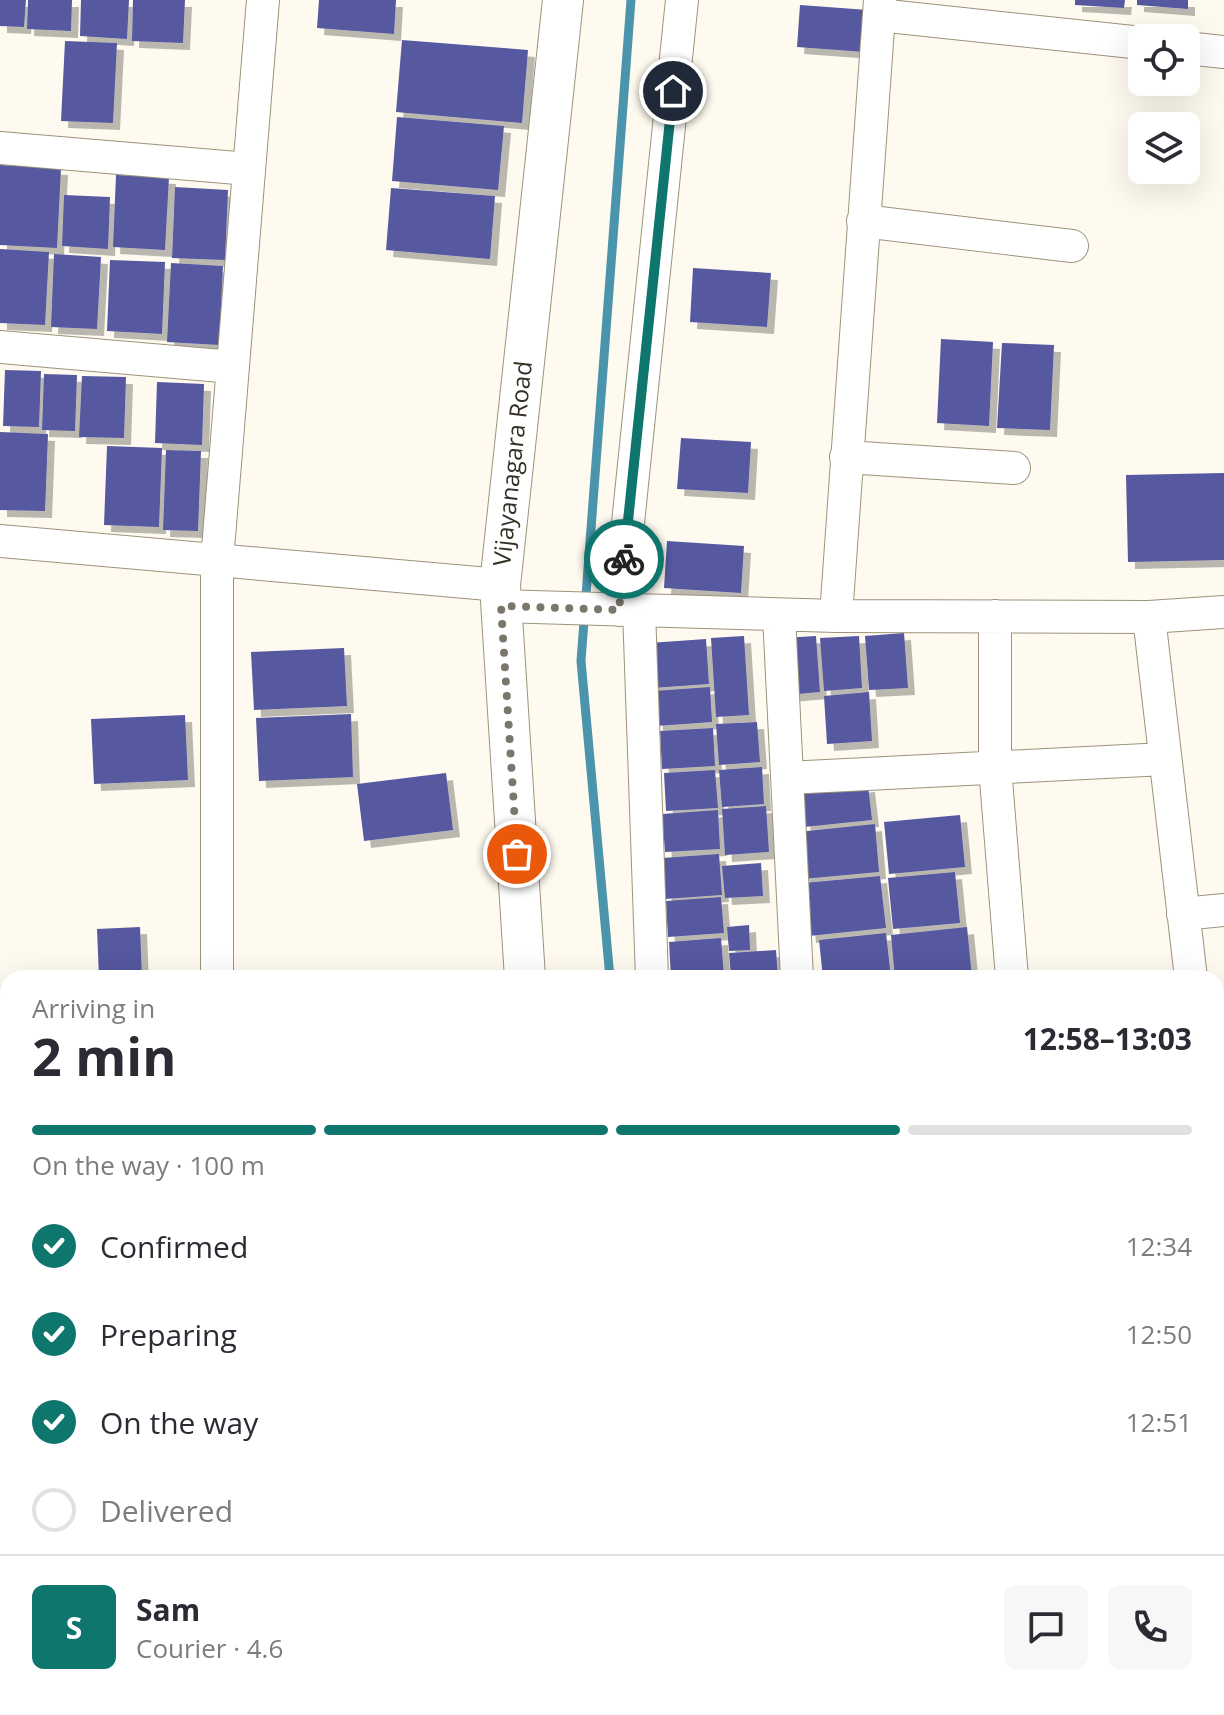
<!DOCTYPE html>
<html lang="en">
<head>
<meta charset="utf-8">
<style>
  body { margin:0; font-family:"Open Sans",sans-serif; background:#f7f7f7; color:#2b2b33; height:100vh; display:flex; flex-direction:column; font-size:30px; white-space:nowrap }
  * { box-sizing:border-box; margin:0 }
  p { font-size:26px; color:#7c7c81 }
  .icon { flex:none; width:44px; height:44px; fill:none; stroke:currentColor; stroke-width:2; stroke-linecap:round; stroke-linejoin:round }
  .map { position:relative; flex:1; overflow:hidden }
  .side { position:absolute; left:0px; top:970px; width:1224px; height:746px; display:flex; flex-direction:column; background:#fff; border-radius:24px 24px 0 0; box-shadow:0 8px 32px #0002 }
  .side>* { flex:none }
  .controls { position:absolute; left:1128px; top:24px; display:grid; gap:16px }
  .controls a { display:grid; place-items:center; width:72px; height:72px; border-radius:12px; background:#fff; box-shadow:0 8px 32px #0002; font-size:40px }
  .pin { position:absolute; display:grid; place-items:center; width:68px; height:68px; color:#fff; margin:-34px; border:4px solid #fff; border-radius:50%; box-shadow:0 2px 8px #0007 }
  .courier { position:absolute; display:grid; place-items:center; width:80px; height:80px; margin:-40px; border:6px solid #0f766e; border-radius:50%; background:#fff; color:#222; box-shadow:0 2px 10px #0007 }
  .head em { font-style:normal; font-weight:700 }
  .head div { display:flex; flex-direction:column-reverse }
  .head { display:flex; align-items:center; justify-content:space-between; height:136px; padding:0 32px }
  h1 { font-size:52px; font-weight:700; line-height:60px }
  .bar { display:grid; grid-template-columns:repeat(4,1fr); gap:12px 8px; align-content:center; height:96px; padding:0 32px }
  .bar i { height:10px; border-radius:6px; background:#e1e1e2 }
  .bar .on { background:#0f766e }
  .bar p { grid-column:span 4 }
  .line { display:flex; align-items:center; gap:20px; padding:0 32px; border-top:2px solid #e1e1e2 }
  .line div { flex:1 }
  .round { display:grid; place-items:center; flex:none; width:84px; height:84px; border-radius:12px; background:#f7f7f7 }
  ol { padding:0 32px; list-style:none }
  li { display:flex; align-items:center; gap:24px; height:88px }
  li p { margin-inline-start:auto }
  li .icon { padding:8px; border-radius:50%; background:#0f766e; color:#fff; stroke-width:4 }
  li:last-child { color:#7c7c81 }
  li i { width:44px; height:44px; border:4px solid #e1e1e2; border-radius:50% }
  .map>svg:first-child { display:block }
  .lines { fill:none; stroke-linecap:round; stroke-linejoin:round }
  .stream { stroke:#4a95ac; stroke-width:9 }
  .building { fill:#5658a0; filter:url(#shadow) }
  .minor-casing { stroke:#9c937a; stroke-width:34 }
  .tertiary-casing { stroke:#9c937a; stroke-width:42 }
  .minor { stroke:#fff; stroke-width:32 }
  .tertiary { stroke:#fff; stroke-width:40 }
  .done { stroke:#7b776c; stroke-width:8; stroke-dasharray:0 14.4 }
  .route { stroke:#0f766e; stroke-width:10 }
  .labels { text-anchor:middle; stroke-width:8; stroke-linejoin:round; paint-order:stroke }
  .street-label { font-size:24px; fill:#343026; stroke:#fefaef }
</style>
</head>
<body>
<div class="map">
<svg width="1224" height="1715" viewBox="0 0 1224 1715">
  <defs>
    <filter id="shadow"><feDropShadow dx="7" dy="7" stdDeviation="0" flood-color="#0004"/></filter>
  </defs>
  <rect width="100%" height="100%" fill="#fefaef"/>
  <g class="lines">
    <path class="stream" d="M610,978L581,661L631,0
      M678,1708L679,1715"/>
  </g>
  <path class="building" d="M0,0H26L24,27L0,26Z
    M28,0H72L71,31L27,29Z
    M81,0H129L127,39L80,36Z
    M133,0H185L183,43L132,41Z
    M319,0H396L394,34L317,28Z
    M1075,0H1125L1124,8L1075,5Z
    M1137,0H1188V9L1137,5Z
    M800,5L868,10L865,52L797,47Z
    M402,40L528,50L522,123L396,112Z
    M65,41L117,43L113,123L61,121Z
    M397,117L504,126L498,190L392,181Z
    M0,165L61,168L57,248L0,245Z
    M116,175L169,177L165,250L113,247Z
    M175,187L228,190L225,260L172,258Z
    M391,188L495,196L490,259L386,250Z
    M64,195L110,197L108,249L62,246Z
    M0,249L49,252L45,325L0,323Z
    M54,254L101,257L97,329L51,327Z
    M110,260L165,262L162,334L107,331Z
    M171,263L223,266L219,345L167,342Z
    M693,268L771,273L767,327L690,322Z
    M941,339L993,342L989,426L937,423Z
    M1002,343L1054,345L1050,430L997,428Z
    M5,370L41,371L39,427L3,426Z
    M44,374L77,375L75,431L42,430Z
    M82,376L126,377L124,438L79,437Z
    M157,382L204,384L202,445L155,443Z
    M0,432L48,434L45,511L0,510Z
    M681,438L751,442L748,493L677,489Z
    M107,446L162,448L159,527L104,525Z
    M166,450L201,451L198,531L163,530Z
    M1224,473V560L1128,562L1126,475Z
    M667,541L744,546L741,593L664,588Z
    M904,633L908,688L869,690L865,636Z
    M744,636L749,715L716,717L711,638Z
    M816,636L820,692L786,695L782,638Z
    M859,636L862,688L824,691L820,638Z
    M706,639L709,684L652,688L649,643Z
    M344,648L347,706L254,710L251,652Z
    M710,687L712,722L656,726L654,691Z
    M869,692L872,741L827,744L824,696Z
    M351,714L353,777L259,781L256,718Z
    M185,715L188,780L94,784L91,719Z
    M757,722L760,762L719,765L716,724Z
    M713,728L715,766L662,769L660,731Z
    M762,767L764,804L722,807L719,770Z
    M715,770L718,808L666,811L664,773Z
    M446,773L453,830L364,841L357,784Z
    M868,785L872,820L804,827L800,791Z
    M766,806L769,852L725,855L722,809Z
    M718,810L720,849L665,852L662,814Z
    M960,815L965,867L889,874L884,822Z
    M875,824L879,872L803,879L798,832Z
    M719,854L722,895L665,899L662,858Z
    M761,863L763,896L725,898L722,866Z
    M955,872L960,923L893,929L888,878Z
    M880,876L886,928L809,936L804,883Z
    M721,897L724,933L668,937L666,901Z
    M749,925L750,950L729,951L727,927Z
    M140,927L142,978H99L97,929Z
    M967,927L972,977L895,978L891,935Z
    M886,933L891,978H823L819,940Z
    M721,938L724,976L671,978L669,942Z
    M776,950L778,978H731L729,953Z
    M896,1708H982L983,1715H896Z"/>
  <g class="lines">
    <defs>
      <path id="minor" d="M879,15L1142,43
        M1186,48L1224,52
        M0,148L249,169
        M863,221L1072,246
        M0,347L233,367
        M846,457L1014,468
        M0,541L500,585
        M501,606L836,616L1149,617L1224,612
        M619,610L682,0
        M639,610L652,978
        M779,615L797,978
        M836,616L880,0
        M995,616V767L1012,978
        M1149,617L1191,978
        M787,778L1165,759
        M1183,914L1224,910
        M217,978V561L263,0
        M1216,1086H1224
        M0,1158H8
        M1216,1248L1224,1342
        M0,1304L8,1403
        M0,1702L8,1703
        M56,1708L122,1715
        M252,1708L253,1715
        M714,1708V1715
        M854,1708L855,1715
        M1060,1708V1715"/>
      <g id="tertiary">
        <path id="s1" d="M525,978L500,585L563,0"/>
        <path d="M589,1708L590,1715"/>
      </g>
    </defs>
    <use href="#minor" class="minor-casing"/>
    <use href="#tertiary" class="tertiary-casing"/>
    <use href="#minor" class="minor"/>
    <use href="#tertiary" class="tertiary"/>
  </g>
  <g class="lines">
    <path class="done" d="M517,854L501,606L619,610L624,559"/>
    <path class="route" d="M624,559L673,91"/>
  </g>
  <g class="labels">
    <g class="street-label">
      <text dy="8" stroke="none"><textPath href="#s1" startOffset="516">Vijayanagara Road</textPath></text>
    </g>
  </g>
</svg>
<div class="controls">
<a><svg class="icon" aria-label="locate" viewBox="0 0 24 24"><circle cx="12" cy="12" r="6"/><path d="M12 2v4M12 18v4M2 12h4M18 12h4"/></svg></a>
<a><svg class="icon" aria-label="layers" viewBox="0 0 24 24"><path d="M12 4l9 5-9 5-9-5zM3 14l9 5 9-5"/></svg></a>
</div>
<div class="pin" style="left:517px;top:854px;background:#ea580c"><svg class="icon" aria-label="bag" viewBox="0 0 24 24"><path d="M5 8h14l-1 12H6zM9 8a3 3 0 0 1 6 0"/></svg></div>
<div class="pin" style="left:673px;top:91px;background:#1f2937"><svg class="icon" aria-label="home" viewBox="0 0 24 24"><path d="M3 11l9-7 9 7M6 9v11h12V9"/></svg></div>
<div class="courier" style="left:624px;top:559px"><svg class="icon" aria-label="bike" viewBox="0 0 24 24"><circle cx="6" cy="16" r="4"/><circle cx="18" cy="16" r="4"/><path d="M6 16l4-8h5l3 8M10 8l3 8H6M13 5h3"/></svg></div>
<section class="side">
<div class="head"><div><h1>2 min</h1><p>Arriving in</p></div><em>12:58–13:03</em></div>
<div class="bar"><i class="on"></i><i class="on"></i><i class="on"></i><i></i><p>On the way · 100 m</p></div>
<ol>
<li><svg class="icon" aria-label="check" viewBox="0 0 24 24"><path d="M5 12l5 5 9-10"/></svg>Confirmed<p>12:34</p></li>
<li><svg class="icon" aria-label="check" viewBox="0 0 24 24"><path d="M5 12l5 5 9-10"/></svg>Preparing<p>12:50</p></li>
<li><svg class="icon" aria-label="check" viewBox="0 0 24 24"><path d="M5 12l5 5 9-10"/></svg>On the way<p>12:51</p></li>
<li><i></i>Delivered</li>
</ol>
<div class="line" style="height:144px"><b class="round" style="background:#0f766e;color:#fff">S</b><div><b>Sam</b><p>Courier · 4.6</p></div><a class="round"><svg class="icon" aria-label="chat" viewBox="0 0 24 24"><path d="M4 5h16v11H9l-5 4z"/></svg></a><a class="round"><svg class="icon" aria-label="phone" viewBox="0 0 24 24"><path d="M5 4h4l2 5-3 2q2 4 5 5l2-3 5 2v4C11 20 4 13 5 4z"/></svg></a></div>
</section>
</div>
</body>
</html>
